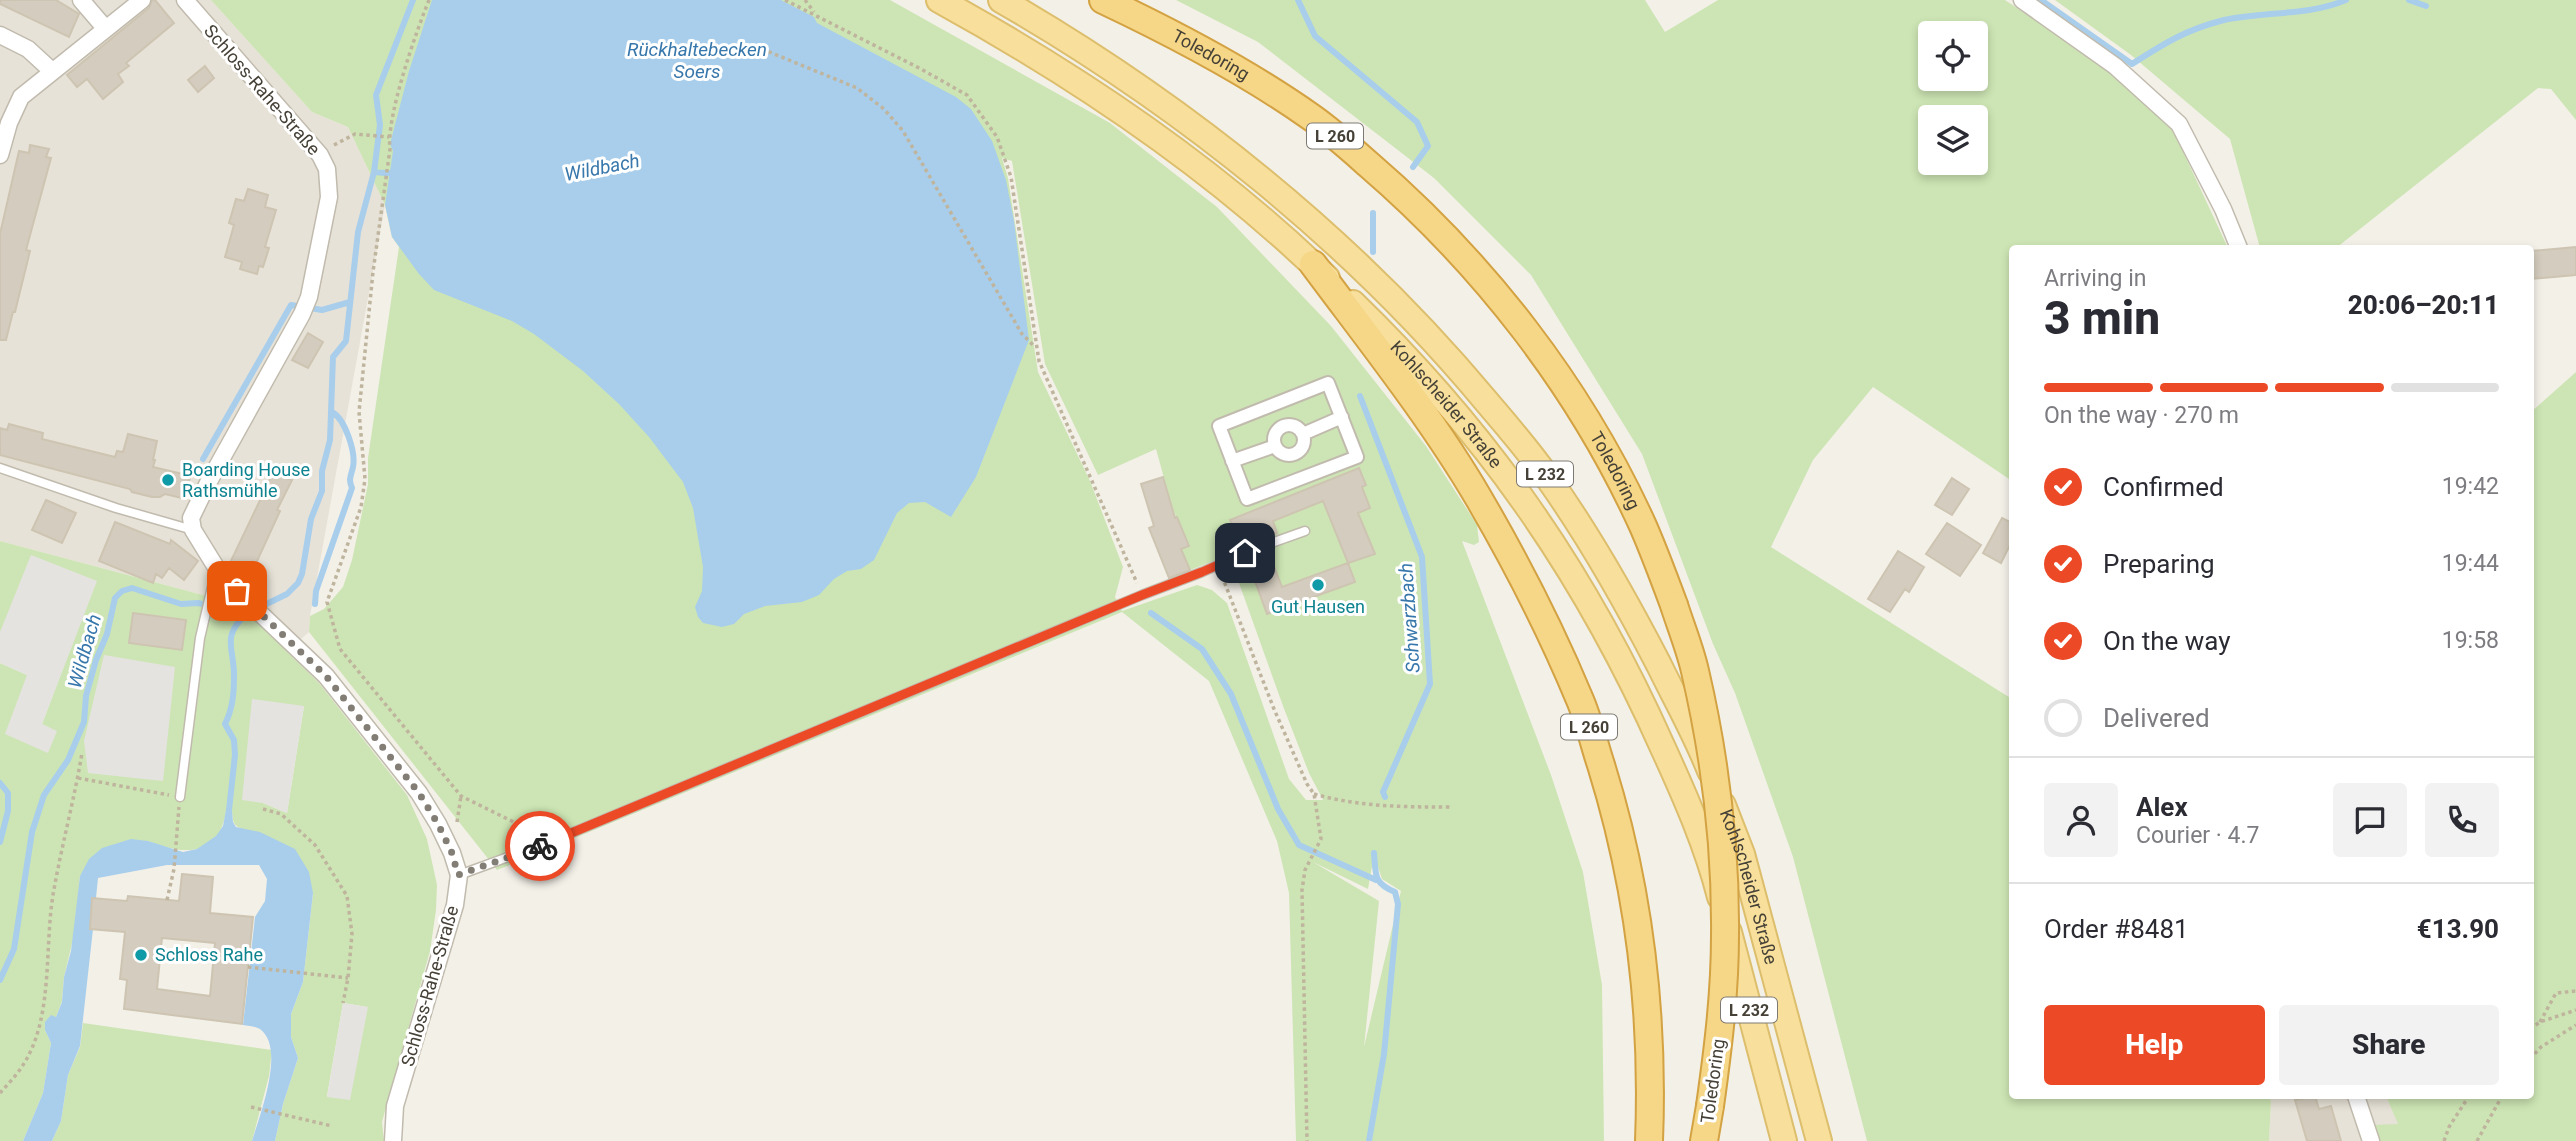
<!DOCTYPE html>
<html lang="en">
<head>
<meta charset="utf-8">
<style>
  body { margin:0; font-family:Roboto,sans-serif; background:#f2f2f3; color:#2b2b33; height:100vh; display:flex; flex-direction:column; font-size:26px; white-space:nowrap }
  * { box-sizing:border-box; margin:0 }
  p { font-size:23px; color:#7c7c81 }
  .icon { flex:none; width:38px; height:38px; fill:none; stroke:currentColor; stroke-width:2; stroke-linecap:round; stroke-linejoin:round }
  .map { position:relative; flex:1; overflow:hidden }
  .panel { position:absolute; left:2009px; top:245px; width:525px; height:854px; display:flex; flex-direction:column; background:#fff; border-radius:7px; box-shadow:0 4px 10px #0003 }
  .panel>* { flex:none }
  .controls { position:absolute; left:1918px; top:21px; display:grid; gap:14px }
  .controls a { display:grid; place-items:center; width:70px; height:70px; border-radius:7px; background:#fff; box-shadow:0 4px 10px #0003; font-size:35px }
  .pin { position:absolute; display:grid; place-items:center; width:60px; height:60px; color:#fff; margin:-30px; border-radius:14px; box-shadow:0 4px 10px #0006 }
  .courier { position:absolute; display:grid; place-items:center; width:70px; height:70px; margin:-35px; border:5px solid #ec4926; border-radius:50%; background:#fff; color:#222; box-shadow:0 2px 9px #0007 }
  .overview em { font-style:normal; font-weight:800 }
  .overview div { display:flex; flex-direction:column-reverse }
  .overview { display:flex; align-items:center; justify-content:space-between; height:119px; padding:0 35px }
  h1 { font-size:46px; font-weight:800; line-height:52px }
  .bar { display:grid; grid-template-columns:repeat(4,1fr); gap:10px 7px; align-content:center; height:84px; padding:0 35px }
  .bar i { height:9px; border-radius:5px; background:#e1e1e2 }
  .bar .selected { background:#ec4926 }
  .bar p { grid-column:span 4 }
  .line { display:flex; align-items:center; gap:18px; padding:0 35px; border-top:2px solid #e1e1e2 }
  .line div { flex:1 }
  .round { display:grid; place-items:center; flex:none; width:74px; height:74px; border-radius:7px; background:#f2f2f3 }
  ol { padding:0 35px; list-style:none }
  li { display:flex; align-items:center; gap:21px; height:77px }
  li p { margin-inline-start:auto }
  li .icon { padding:7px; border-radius:50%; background:#ec4926; color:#fff; stroke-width:4 }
  li:last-child { color:#7c7c81 }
  li i { width:38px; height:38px; border:4px solid #e1e1e2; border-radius:50% }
  .button { display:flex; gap:14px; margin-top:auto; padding:14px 35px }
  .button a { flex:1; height:80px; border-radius:7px; background:#ec4926; color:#fff; font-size:28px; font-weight:800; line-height:80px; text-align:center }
  .button a+a { background:#f2f2f3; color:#2b2b33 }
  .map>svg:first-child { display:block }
  .residential { fill:#e7e2d7 }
  .green { fill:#cde5b4; fill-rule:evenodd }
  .parking { fill:#e5e3e0 }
  .water { fill:#a8ceec }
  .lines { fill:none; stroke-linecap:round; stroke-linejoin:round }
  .stream { stroke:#a8ceec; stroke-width:6 }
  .building { fill:#d4ccbe; stroke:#cec4b2; stroke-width:2; fill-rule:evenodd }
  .service-casing { stroke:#c1bbae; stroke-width:11 }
  .pedestrian-casing { stroke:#c1bbae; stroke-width:16 }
  .minor-casing { stroke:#c1bbae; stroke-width:19 }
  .primary-casing { stroke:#dcbe6d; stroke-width:28 }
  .trunk-casing { stroke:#d3a242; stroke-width:30 }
  .path { stroke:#bfb49d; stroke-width:3.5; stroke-dasharray:3.5 3.5; stroke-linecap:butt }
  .service { stroke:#fff; stroke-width:8 }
  .pedestrian { stroke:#fff; stroke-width:12 }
  .minor { stroke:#fff; stroke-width:16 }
  .primary { stroke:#f8e09c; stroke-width:24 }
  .trunk { stroke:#f6d687; stroke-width:26 }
  .trunk-bridge-casing { stroke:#d3a242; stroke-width:30; stroke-linecap:butt }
  .trunk-bridge { stroke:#f6d687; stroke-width:26 }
  .done { stroke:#837e75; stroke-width:7; stroke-dasharray:0 12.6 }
  .route { stroke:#ec4926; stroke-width:9 }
  .culture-dot { fill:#0f9aa8; stroke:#fff; stroke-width:2.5 }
  .labels { text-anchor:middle; stroke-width:6; stroke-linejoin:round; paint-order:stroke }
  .shield { fill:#fff; stroke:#7e7a73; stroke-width:2 }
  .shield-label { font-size:16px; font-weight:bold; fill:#464137 }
  .street-label { font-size:18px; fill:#464137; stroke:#fff }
  .culture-label { font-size:18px; fill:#0d838f; stroke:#fff; text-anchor:start }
  .water-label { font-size:19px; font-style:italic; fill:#3777ab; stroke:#fff }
</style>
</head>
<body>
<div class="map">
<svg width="2576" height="1141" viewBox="0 0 2576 1141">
  <rect width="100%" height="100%" fill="#f3f0e8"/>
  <path class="residential" d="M0,0H211L312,112L348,127L385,205L310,616L309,632L286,652L241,607L229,602L0,541Z
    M2268,1096H2386L2399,1124L2376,1141H2269L2271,1101Z"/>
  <path class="green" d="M211,0H890L1110,123L1217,207L1331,326L1426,446L1477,525L1479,542L1474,545L1462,541L1551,775L1583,872L1602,985L1604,1141H1296L1289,893L1277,841L1209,681L1122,612L497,870L309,632L310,616L324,609L343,587L352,560L368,484V458L399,247L392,237L385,205L348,127L312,112ZM1002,158L1012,161L1045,364L1098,475L1156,449L1172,507L1189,546L1181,549L1190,570L1229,555L1283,706L1309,773L1323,800H1306L1289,779L1227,603L1212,590L1197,585L1122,611L1115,597L1123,567L1090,481L1038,372L1008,178ZM1374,855L1382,879L1401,891L1364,1047L1379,901L1313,862L1368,889Z
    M1176,0H1645L1665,32L1718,0H2005L2101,64L2173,130L2228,248H2012V481L1873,387L1813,460L1771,547L2012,699V1096H2268L2271,1101L2269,1141H1867L1793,857L1735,693L1713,644L1642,454L1531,275L1434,178L1258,42ZM1930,33H1976V79H1930ZM1930,117H1976V163H1930Z
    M2055,0H2576V120L2551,89L2538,88L2336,248H2260L2230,139L2131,55Z
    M2576,372V1141H2376L2370,1125L2398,1124L2386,1096H2530L2531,412Z
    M0,541L229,602L241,607L319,683L407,795L427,839L437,885L436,910L430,951L382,1122L384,1141H275L283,1104L298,1058L291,1037V1014L303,982L313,893L242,829C232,825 233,820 232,811H226C219,858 183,855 148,841L80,876L75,931L64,977L62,1001L56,1017L45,1030L51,1043L43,1093L23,1141H0V663L27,675L42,724L96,581L0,632ZM304,706L287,813L263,803ZM343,1003L367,1007L327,1097V1096Z
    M83,1023L272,1050L269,1076L252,1141H52L61,1121L68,1075L80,1047Z"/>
  <path class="parking" d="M31,555L97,581L42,724L57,731L48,753L5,734L27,675L0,663V632Z
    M104,655L175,667L163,781L88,773L84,741Z
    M252,699L304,706L287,813L263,803L242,800Z
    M343,1003L368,1007L350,1100L327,1097Z"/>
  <path class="water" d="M432,0H781L814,17L817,23L956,97L971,109L992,141L1006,180L1014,221L1029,340L976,477L951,517L925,502L909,503L897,513L874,560L861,569L847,571L834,579L819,595L802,602L765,606L744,614L734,624L722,627L703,623L698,617L695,607L702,591L703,567L693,508L683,482L649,437L619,404L583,371L534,334L512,321L434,290L419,274L392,237L385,205L393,151L390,144L409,71Z
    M226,810L232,811L233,822L236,827L260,832L295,849L309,872L313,893L303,982L291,1014V1037L298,1058L283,1104L275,1141H252C260,1115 286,1048 260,1029C255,1026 249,1026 243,1025L255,917L265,901L267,879L259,865H167L98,878L96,898H92L90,929H93L80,1046L68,1075L61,1121L52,1141H23L43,1093L51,1043L45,1030V1022L51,1015L56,1017L62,1002L64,977L71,951L80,876L89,859L102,848L131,839L148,841L183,852L197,849L216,836L223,826Z"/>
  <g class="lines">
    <path class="stream" d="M1298,0L1315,36L1417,122L1428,146L1413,167
      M2041,0L2132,64C2165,43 2185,30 2224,20C2265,11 2308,16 2346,0
      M2409,0L2426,6
      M374,172L396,174
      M1373,252V213
      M1360,396L1422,557L1430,684L1383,792L1385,797
      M203,459L291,305L322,310L350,302
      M315,604L316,591L352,488C348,479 351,476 353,467C356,452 345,419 332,412
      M1151,613L1202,649L1231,694L1278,809L1299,845L1376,880
      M0,783L8,793V811L0,842
      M229,810L235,755L234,740L225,724C233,708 234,693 234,675C234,647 221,638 246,614
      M0,980L14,949L32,832L44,795L68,760L84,722L86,696L96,660L107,634L115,598L122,591L132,588L181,604L198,603L246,614L287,594L298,583L302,574L311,519L322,491V471L330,440L333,357L346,341L358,232L374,172L380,125L376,95L413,0
      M1369,1141L1384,1054L1398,904L1395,892C1373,883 1376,875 1374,853"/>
  </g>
  <path class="building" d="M0,0H56L79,14L69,37L0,4Z
    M152,0H155L174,23L126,63L129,66L118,74L123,82L103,99L87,79L77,87L67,75L149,8Z
    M205,66L214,78L198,92L188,80Z
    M30,145L49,149L46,157L51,158L26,250L30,251L15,312H13L6,340H0V234L19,151L29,153Z
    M248,189L268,195L265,207L276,210L265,247L269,248L263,267L259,266L257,274L240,269L242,262L225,257L234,225L229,223L236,199L244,201Z
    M2576,247V275L2530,279V251Z
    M308,333L323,342L308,368L292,360Z
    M9,424L43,433L42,439L115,457L117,451L123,452L128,434L157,441L153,460H155L153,467L191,476L182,498L165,494L160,497H152L132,492L130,489L0,455V428L7,430Z
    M1359,468L1366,485L1362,487L1370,508L1358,513L1375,554L1348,563L1355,582L1267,614L1247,559L1251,551L1248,547H1242L1230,520ZM1323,501L1348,563L1282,587L1268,551L1255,554L1251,550L1252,544L1277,533L1273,521Z
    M273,473L292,480L277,510L280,511L246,585L228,567Z
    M1163,477L1175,518L1177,517L1189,546L1181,549L1190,570L1169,578L1149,528L1154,526L1141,484Z
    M1952,478L1969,489L1952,515L1935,505Z
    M46,500L76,513L62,543L32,530Z
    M2002,518L2012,523V541L2001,563L1983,553Z
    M115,522L170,544L171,540L198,561L184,580L169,568L162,578L156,574L153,583L99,561Z
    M1947,523L1981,545L1960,576L1926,554Z
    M1898,551L1924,567L1909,592L1905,589L1890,612L1868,599Z
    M133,613L186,620L182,650L129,643Z
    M182,874L213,877L210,913L253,917L242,1024L124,1009L127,980L120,979L125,932L90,929L92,898L127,901L128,896L179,901ZM162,938L215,943L210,996L157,989Z
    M2315,1096L2319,1109L2331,1106L2341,1141H2307L2295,1100Z"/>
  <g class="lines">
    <defs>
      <path id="service" d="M0,468L116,508L193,530
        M1257,548L1305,531
        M180,797L200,638L212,587L222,577
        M459,875L552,841L1142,595L1202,572L1245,553"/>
      <path id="pedestrian" d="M1328,383L1357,457L1247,499L1219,426Z
        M1274 440a15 15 0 1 1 30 0a15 15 0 1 1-30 0Z
        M1303,434L1342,417
        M1232,461L1275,446"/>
      <path id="minor" d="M81,0L105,28
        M185,0L320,155L327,169L329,197L309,297L302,314L208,483L191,518L193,530L222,577L326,676L419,793L438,824L452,853L459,875L455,905L395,1106L393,1141
        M2022,0L2115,66L2179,124L2223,209L2239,248
        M0,35L28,49L52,71
        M0,155L9,123L21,97L142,0
        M2356,1096L2371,1141"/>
      <g id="primary">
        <path d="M939,0C1077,76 1213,167 1327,278"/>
        <path d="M1001,0C1183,105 1352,240 1486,401C1508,427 1531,453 1550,481C1591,539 1626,601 1659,665C1676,700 1696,735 1710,771"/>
        <path id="s1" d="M1353,303C1489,435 1586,575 1663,748C1685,796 1707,846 1720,897"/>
        <path id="s2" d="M1723,805L1742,854L1819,1141"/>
        <path d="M1729,932L1784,1141"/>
      </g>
      <g id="trunk">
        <path id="s3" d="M1103,0C1175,34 1246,71 1311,117C1331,131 1350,148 1368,164C1483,263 1580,387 1643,526C1654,551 1664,578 1674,605"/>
        <path d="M1313,264C1368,338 1431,417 1478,497C1516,562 1551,630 1580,700C1589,721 1594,744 1601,765C1639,887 1654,1014 1649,1141"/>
        <path d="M1704,1141L1710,1106"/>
      </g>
    </defs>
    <use href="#service" class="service-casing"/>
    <use href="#pedestrian" class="pedestrian-casing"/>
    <use href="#minor" class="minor-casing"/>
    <use href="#primary" class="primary-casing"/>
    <use href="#trunk" class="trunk-casing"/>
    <path class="path" d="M429,0C416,32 386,117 390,149L373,272L359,412L365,479L361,507L327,602L340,649L461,796L536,833
      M785,0L921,69L967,95L997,137L1011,177L1039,361L1137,583
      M805,0L814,12
      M762,49L857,88L884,109L903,131L1022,334L1035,347
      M334,145L355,134L389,137
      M1222,576L1274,709L1307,784L1314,794L1321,839L1305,870L1302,890L1307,1141
      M78,778L169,795
      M1314,794C1361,807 1403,807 1451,807
      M263,809L281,814L315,845L347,896L352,934L348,978L343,1003
      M457,822L461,796
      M167,900L174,869L179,807
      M248,967L348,978
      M2540,1022L2556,993L2576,991
      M2530,1029L2540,1022L2576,1010
      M2530,1059L2541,1047L2576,1025
      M0,1093C7,1085 15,1077 21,1068C54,1021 44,950 53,895C61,848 74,801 82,753
      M251,1107L332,1126
      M2444,1141L2449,1127L2469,1096
      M2477,1141L2502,1096"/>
    <use href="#service" class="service"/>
    <use href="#pedestrian" class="pedestrian"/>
    <use href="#minor" class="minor"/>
    <use href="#primary" class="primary"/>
    <use href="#trunk" class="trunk"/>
    <defs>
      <path id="trunk-bridge" d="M1674,605C1681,627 1690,649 1695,671C1715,757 1726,847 1725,936C1725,993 1718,1049 1710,1106"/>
    </defs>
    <use href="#trunk-bridge" class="trunk-bridge-casing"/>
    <use href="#trunk-bridge" class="trunk-bridge"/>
  </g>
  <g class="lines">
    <path class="done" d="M237,591L326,676L419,793L438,824L452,853L458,875L540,846"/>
    <path class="route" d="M540,846L1142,595L1202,572L1245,553"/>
  </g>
  <g class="culture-dot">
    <circle cx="168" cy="480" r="7"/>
    <circle cx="1318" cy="585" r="7"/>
    <circle cx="141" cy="955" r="7"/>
  </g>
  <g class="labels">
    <g class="shield">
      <rect x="1307" y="123.5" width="56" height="25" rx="5"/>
      <rect x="1517" y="461.5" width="56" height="25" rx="5"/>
      <rect x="1561" y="714.5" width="56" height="25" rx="5"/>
      <rect x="1721" y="997.5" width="56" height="25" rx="5"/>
    </g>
    <g class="shield-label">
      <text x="1335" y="142">L 260</text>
      <text x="1545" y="480">L 232</text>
      <text x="1589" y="733">L 260</text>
      <text x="1749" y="1016">L 232</text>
    </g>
    <g class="street-label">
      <text dy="6" stroke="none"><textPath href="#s3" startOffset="121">Toledoring</textPath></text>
      <text transform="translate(262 90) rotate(49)" y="6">Schloss-Rahe-Straße</text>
      <text dy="6" stroke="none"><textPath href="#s1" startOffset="138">Kohlscheider Straße</textPath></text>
      <text dy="6" stroke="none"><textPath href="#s3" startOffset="709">Toledoring</textPath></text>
      <text dy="6" stroke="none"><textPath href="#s2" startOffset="86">Kohlscheider Straße</textPath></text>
      <text transform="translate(430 986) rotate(-74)" y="6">Schloss-Rahe-Straße</text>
      <text transform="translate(1713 1081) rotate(-82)" y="6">Toledoring</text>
    </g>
    <g class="culture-label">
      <text x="182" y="476">Boarding House<tspan x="182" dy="21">Rathsmühle</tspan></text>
      <text x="1318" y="613" text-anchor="middle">Gut Hausen</text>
      <text x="155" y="961">Schloss Rahe</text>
    </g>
    <g class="water-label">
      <text x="697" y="56">Rückhaltebecken<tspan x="697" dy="22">Soers</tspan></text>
      <text transform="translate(602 167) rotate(-11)" y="7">Wildbach</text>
      <text transform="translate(1409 618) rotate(-94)" y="7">Schwarzbach</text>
      <text transform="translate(84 651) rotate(-74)" y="7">Wildbach</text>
    </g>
  </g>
</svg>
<div class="controls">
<a><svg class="icon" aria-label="locate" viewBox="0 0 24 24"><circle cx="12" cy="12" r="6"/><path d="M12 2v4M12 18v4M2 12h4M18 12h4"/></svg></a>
<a><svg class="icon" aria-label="layers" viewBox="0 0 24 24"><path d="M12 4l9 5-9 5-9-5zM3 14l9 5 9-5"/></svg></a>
</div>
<div class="pin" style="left:237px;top:591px;background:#ea580c"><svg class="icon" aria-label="bag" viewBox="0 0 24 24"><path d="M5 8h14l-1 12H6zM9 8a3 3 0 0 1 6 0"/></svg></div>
<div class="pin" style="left:1245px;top:553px;background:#1f2937"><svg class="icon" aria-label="home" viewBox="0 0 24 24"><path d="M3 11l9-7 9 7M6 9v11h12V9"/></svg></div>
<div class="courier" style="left:540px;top:846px"><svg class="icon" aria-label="bike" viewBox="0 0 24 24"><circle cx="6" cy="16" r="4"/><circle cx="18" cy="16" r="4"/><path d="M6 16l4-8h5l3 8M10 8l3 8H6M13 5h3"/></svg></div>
<section class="panel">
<div class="overview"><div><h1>3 min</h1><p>Arriving in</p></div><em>20:06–20:11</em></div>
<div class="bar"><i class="selected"></i><i class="selected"></i><i class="selected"></i><i></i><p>On the way · 270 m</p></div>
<ol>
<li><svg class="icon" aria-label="check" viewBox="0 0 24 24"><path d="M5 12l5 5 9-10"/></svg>Confirmed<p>19:42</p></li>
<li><svg class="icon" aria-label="check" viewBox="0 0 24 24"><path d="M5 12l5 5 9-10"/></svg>Preparing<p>19:44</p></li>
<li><svg class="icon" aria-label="check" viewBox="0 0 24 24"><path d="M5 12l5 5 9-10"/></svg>On the way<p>19:58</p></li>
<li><i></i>Delivered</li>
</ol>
<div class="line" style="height:126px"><a class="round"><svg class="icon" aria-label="person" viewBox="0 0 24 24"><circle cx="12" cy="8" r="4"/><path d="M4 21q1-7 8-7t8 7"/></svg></a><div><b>Alex</b><p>Courier · 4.7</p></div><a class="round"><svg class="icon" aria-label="chat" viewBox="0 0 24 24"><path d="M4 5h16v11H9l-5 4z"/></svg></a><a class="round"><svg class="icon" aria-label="phone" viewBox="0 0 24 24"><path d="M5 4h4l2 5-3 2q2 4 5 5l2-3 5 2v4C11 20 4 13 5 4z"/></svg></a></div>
<div class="line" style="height:91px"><div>Order #8481</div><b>€13.90</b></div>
<div class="button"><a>Help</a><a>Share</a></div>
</section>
</div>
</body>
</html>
